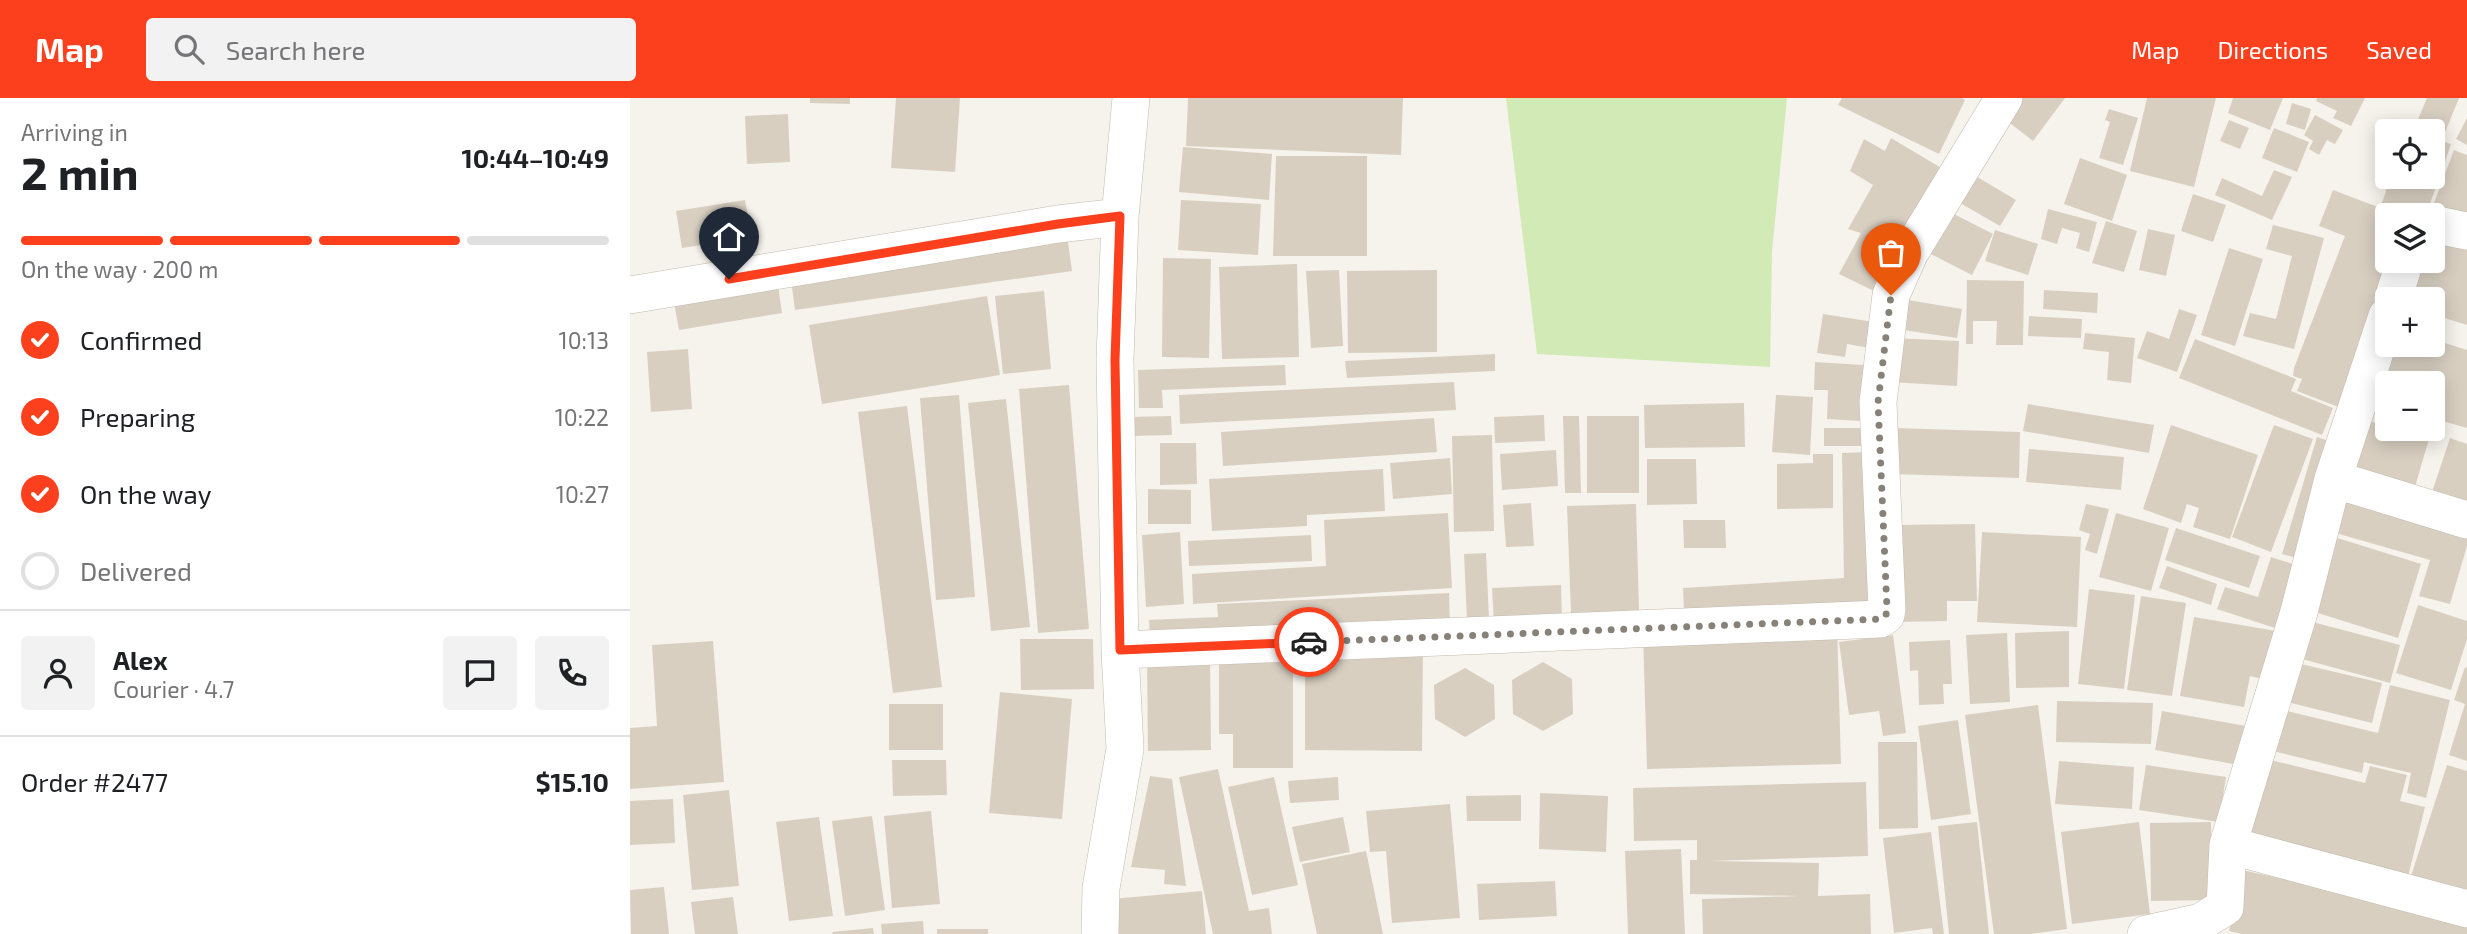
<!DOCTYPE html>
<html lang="en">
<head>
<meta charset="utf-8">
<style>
  body { margin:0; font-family:"Exo 2",sans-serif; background:#f2f2f2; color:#202124; height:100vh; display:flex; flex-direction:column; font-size:26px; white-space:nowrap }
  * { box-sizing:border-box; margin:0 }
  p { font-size:23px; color:#757577 }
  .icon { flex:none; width:38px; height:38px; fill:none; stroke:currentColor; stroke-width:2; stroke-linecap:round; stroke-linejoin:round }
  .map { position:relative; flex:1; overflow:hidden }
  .sheet { display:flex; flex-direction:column; background:#fff; width:630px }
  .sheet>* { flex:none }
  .controls { position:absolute; left:1745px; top:21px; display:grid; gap:14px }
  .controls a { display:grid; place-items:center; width:70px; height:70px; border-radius:7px; background:#fff; box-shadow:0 4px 18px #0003; font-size:35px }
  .pin { position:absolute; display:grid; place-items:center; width:60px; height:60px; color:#fff; margin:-72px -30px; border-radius:50% 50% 50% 0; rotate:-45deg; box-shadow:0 0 7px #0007 }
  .pin .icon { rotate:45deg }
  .courier { position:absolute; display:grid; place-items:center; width:70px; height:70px; margin:-35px; border:5px solid #fc3f1d; border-radius:50%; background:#fff; color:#222; box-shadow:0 2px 9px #0007 }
  .overview em { font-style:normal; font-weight:700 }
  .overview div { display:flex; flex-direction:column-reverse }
  .overview { display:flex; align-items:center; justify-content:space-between; height:119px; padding:0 21px }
  h1 { font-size:46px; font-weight:700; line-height:52px }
  .bar { display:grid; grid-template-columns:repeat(4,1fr); gap:10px 7px; align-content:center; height:84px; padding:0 21px }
  .bar i { height:9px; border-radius:5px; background:#e0e0e0 }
  .bar .active { background:#fc3f1d }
  .bar p { grid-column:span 4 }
  .line { display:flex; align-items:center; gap:18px; padding:0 21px; border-top:2px solid #e0e0e0 }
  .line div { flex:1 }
  .round { display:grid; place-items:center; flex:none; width:74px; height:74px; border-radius:7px; background:#f2f2f2 }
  ol { padding:0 21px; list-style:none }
  li { display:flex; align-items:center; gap:21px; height:77px }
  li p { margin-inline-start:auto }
  li .icon { padding:7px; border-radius:50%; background:#fc3f1d; color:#fff; stroke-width:4 }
  li:last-child { color:#757577 }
  li i { width:38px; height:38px; border:4px solid #e0e0e0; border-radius:50% }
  header { display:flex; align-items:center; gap:42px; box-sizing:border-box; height:98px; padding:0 35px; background:#fc3f1d; color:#fff }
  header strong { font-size:33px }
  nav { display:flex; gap:38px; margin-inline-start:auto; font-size:24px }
  .search { width:490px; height:63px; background:#f2f2f2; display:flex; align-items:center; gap:18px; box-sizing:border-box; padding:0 24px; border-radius:7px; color:#757577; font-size:26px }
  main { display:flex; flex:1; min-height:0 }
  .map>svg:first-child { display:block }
  .green { fill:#d2eab5 }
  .building { fill:#d8cfc1 }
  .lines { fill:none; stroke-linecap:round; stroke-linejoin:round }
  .minor-casing { stroke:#c2bbae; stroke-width:38 }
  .minor { stroke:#fff; stroke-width:37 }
  .done { stroke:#878178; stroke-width:7; stroke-dasharray:0 12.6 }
  .route { stroke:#fc3f1d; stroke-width:9 }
</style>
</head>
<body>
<header>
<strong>Map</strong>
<div class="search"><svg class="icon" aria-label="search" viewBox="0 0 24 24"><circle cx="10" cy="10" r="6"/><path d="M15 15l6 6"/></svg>Search here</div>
<nav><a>Map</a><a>Directions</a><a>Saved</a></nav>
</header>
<main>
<section class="sheet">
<div class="overview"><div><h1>2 min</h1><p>Arriving in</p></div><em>10:44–10:49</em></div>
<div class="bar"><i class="active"></i><i class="active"></i><i class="active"></i><i></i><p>On the way · 200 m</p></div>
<ol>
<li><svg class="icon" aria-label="check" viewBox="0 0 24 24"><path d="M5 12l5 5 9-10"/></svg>Confirmed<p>10:13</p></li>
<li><svg class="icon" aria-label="check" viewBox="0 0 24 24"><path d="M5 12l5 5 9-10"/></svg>Preparing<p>10:22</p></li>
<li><svg class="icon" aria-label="check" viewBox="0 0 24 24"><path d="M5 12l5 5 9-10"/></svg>On the way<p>10:27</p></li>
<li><i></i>Delivered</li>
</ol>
<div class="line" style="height:126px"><a class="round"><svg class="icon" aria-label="person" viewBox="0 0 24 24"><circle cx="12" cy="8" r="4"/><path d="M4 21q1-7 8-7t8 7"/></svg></a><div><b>Alex</b><p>Courier · 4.7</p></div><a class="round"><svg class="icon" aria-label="chat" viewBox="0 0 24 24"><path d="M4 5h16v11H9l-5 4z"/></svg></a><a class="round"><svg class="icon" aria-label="phone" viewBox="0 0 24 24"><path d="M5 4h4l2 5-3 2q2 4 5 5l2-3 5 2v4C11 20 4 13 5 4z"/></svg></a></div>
<div class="line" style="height:91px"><div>Order #2477</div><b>$15.10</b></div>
</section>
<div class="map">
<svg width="1837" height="836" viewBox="0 0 1837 836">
  <rect width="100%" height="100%" fill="#f6f3ec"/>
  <path class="green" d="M876,0H1157L1142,154L1140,269L907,256Z"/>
  <path class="building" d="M180,0H220V6L180,5Z
    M266,0H330L325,74L261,70Z
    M558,0H773L771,57L556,48Z
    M1212,0H1332L1335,2L1309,56L1208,7Z
    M1392,0H1435L1403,43L1376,22Z
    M1517,0H1586L1564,89L1500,73Z
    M1603,0H1653L1640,32L1598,15Z
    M1687,0H1735L1721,28L1703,20L1707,13L1686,3Z
    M1797,0H1829L1814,37L1786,26Z
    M1662,5L1681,11L1675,32L1656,26Z
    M1479,11L1508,20L1493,67L1469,60L1480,24L1475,22Z
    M158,16L160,64L117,66L115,18Z
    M1685,17L1713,32L1705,46L1697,42L1689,57L1679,51L1683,43L1674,37Z
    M1837,20V47L1826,41Z
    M1599,22L1619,30L1610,51L1590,43Z
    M1644,30L1679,44L1667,74L1632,60Z
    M1261,40L1313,71L1250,196L1209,176L1231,135L1218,131L1243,87L1220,73L1234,41L1255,53Z
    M1802,40L1821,46L1796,117H1782L1751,107L1761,79H1802Z
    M553,49L642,56L639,102L549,94Z
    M1824,52L1837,57V127L1801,113Z
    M646,58H737V158H643Z
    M1450,60L1497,77L1482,123L1434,106Z
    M1644,72L1662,79L1642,122L1585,97L1592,80L1632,98Z
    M1339,74L1386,102L1370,128L1323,101Z
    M1703,92L1769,117H1757V163H1768L1711,310L1667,293L1672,281L1663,278L1664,270L1715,138L1689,128Z
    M1563,96L1596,107L1583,144L1551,133Z
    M115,102L122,139L52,150L46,113Z
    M551,102L631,106L628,157L548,152Z
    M1418,111L1467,124L1459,154L1446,150L1450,135L1432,130L1427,146L1411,141Z
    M1316,112L1363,136L1342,177L1295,153Z
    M1476,123L1507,133L1494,174L1462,165Z
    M1643,127L1694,140L1664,251L1613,238L1620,215L1646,221L1662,158L1636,151Z
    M1518,131L1545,137L1536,178L1509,172Z
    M1802,131L1837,142V227L1802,216V201H1770L1782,163H1802Z
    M1365,132L1408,146L1398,177L1355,163Z
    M437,137L442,173L165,212L160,175Z
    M1599,150L1633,161L1605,248L1571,237Z
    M533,160L581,161L579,260L532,259Z
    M667,166L669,259L592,261L589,169Z
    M709,172L713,248L681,250L676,173Z
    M807,172V254L718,255L717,173Z
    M147,181L152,215L49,232L43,199Z
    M1337,182L1394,183L1393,247H1366L1367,223H1343V246H1336Z
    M1414,192L1468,195L1467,215L1413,211Z
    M414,193L421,271L373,276L365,198Z
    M357,198L370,277L192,306L179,227Z
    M1278,202L1332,211L1327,240L1273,232Z
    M1549,211L1567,217L1547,274L1507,260L1517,233L1539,241Z
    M1193,216L1244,224L1240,250L1217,246L1215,259L1187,255Z
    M1399,218L1452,221L1451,240L1398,238Z
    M1455,235L1505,240L1501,285L1477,282L1479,254L1453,251Z
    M1263,240L1329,243L1327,288L1261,284Z
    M1565,241L1666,281L1661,293L1703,310L1692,337L1549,280Z
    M1802,241L1837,252V330L1802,320V285H1757V319L1735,312L1756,247H1802Z
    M58,251L62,311L21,314L17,254Z
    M865,256V273L717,280L715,263Z
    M1185,264L1234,267L1230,323L1197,321L1198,292H1184Z
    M655,267L656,287L532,292L533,310H509L508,272Z
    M824,284L826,312L550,326L549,297Z
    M439,287L459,531L408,535L389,291Z
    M329,297L345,499L306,502L290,300Z
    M1146,297L1183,299L1180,357L1142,354Z
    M376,301L400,529L361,533L338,305Z
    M1114,305L1115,349L1015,350L1014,307Z
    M1398,306L1524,327L1519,355L1393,333Z
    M277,308L312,589L263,595L228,314Z
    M914,317L915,343L865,345L864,319Z
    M541,318L542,337L500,338V319Z
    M933,318H949L951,395H935Z
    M957,318H1009V395H957Z
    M804,320L807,354L593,368L591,334Z
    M1732,321L1757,328V331H1766L1799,341L1782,399L1715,379Z
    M1541,327L1628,357L1600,441L1563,429L1569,410L1557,406L1551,425L1513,411Z
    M1644,327L1683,341L1641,454L1602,439Z
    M1194,330H1238V348H1194Z
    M1265,330L1390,334L1389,380L1264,376Z
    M862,337L864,433L824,434L822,338Z
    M1687,339L1705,345L1670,461L1652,456Z
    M1820,340L1837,346V418L1798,406Z
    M530,345H566L567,386L530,387Z
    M1399,351L1494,359L1491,392L1396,384Z
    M926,352L928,388L872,392L870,356Z
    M1238,354L1246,505L1054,514L1053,490L1214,480L1212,355Z
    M1183,356H1203V410L1147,411V366L1183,365Z
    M820,360L822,396L763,401L760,365Z
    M1017,361H1066L1067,406L1017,407Z
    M753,371L755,413L677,417V428L582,433L579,381Z
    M518,391L561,392V426H518Z
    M1706,394L1837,431V448L1820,506L1789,498L1800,462L1695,432Z
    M901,405L904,448L876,449L873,407Z
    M1006,406L1009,513L941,515L937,408Z
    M1456,406L1479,411L1467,456L1455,452L1460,436L1449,432Z
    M818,415L822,490L563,506L562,476L696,468L694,422Z
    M1486,415L1539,430L1521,493L1469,479Z
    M1053,422H1095L1096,450H1054Z
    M1345,426L1347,503H1317V523L1266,524L1264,427Z
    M1546,430L1630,458L1619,490L1535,462Z
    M550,434L554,506L516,509L512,437Z
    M1352,434L1451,439L1447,529L1347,524Z
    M681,437L682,463L559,468L558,443Z
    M1701,438L1791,466L1768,540L1678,512Z
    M856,455L859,521L837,522L834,456Z
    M1641,459L1669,468L1648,531L1587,511L1595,489L1628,499Z
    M1537,468L1587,486L1581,507L1529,490Z
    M931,487L932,522L864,525L862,490Z
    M1459,491L1505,497L1494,591L1448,586Z
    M819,495L820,528L520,541L519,522L588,519L587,506Z
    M1511,498L1556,505L1542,598L1497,592Z
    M1788,507L1837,523V541L1821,592L1766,575Z
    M1564,519L1646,533L1637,582L1620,578L1614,609L1550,598Z
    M1675,522L1770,547L1760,585L1665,559Z
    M1207,529L1211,666L1017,671L1013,535Z
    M1439,533V589L1386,590L1385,535Z
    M1377,535L1380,604L1340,606L1336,537Z
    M1263,537L1276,635L1253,638L1249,613L1219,617L1209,544Z
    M390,541H463L464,591L391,592Z
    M1320,542L1322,586H1313L1314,606L1289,607L1288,572L1280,573L1279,544Z
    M83,543L94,684L0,691V630L27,628L22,547Z
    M675,548H793L792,653L675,652Z
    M589,555H663V670H603V636H589Z
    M517,560H580L581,652L518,653Z
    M1658,563L1752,585L1742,625L1649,602Z
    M913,564L942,581L943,616L913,633L883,616L882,582Z
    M1835,569L1837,570V663L1819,657L1835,606L1824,602Z
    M835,570L864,587L865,621L835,639L805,621L804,587Z
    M1760,587L1820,602L1796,700L1777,695L1781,675L1734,664L1732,675L1635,651L1645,610L1748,635Z
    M370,594L442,601L432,721L359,715Z
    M1427,603L1523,605L1521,646L1426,644Z
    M259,606H313V652H259Z
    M1408,607L1437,831L1401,836H1364L1335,617Z
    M1532,613L1616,628L1609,667L1525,652Z
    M1328,622L1341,716L1301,722L1288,628Z
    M1248,644H1287L1288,730L1249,731Z
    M1632,660L1735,685L1740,668L1777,677L1770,703L1795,709L1776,787L1611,748Z
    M262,662H316L317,697L263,698Z
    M1429,663L1504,669L1502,711L1425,706Z
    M1516,667L1596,679L1589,724L1509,712Z
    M1817,667L1837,673V802L1779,784Z
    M588,671L619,813L639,810L642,836H583L549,679Z
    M520,678L542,681L556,788L534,786L535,772L501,769Z
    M644,679L668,787L622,797L598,689Z
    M708,679L709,702L660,705L658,683Z
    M1236,684L1238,758L1080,763L1189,765L1188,798L1240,796L1241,836H1073L1072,801L1169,798L1060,796V762H1067V742L1004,743L1003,690Z
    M99,692L109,788L62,792L53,697Z
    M910,695L978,698L976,754L909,751Z
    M891,697V723H837L836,698Z
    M43,701L45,745L0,747V703Z
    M820,706L830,820L762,825L756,753L740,754L736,713Z
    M301,713L310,806L262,810L254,718Z
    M242,718L255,812L215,818L202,723Z
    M189,719L203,818L159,823L146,724Z
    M713,719L720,754L670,764L662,729Z
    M1347,724L1359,836H1319L1308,728Z
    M1509,724L1520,816L1442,826L1431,734Z
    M1581,724L1582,802L1521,803L1520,725Z
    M1301,734L1314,836H1303L1302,830L1264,835L1253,740Z
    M1051,751L1055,836H998L995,753Z
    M736,753L753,836H687L672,766Z
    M1612,772L1837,821V836H1612L1599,833Z
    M925,783L927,818L849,822L847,786Z
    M34,789L39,836H1L0,792Z
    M572,793L576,836H484L481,801Z
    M103,799L108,836H65L61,804Z
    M293,823L294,836H252L251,826Z
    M243,830L244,836H203L202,834Z
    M307,831H358V836H307Z"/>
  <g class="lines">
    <defs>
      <path id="minor" d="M1802,126L1837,133
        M0,197L428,126L490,119
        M1763,201L1775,163
        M1703,381L1837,422
        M490,552L1250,521L1256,517L1257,511L1248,304L1261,197L1279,156L1374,0
        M1598,747L1837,811
        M470,836L471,790L495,651L490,552L485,262L490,119L501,0
        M1516,836L1571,824L1595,809L1598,747L1669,514L1703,381L1757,218"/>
    </defs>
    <use href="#minor" class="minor-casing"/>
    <use href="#minor" class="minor"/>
  </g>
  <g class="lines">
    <path class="done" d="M679,544L1250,521L1256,517L1257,511L1248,304L1261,197"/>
    <path class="route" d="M99,181L428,126L490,118L485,262L490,552L679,544"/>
  </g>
</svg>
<div class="controls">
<a><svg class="icon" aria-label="locate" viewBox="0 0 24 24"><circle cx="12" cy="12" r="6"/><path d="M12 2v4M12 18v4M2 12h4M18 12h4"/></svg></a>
<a><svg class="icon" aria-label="layers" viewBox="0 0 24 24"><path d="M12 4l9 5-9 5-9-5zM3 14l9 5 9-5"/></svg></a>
<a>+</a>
<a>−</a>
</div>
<div class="pin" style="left:1261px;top:197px;background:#ea580c"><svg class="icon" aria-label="bag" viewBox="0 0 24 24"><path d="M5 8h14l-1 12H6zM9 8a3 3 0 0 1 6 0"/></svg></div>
<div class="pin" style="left:99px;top:181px;background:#1f2937"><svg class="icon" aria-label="home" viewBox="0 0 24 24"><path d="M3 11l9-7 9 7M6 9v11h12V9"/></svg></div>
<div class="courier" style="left:679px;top:544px"><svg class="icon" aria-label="car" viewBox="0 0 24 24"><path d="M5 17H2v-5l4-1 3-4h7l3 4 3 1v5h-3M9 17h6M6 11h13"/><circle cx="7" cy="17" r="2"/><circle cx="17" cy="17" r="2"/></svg></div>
</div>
</main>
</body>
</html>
